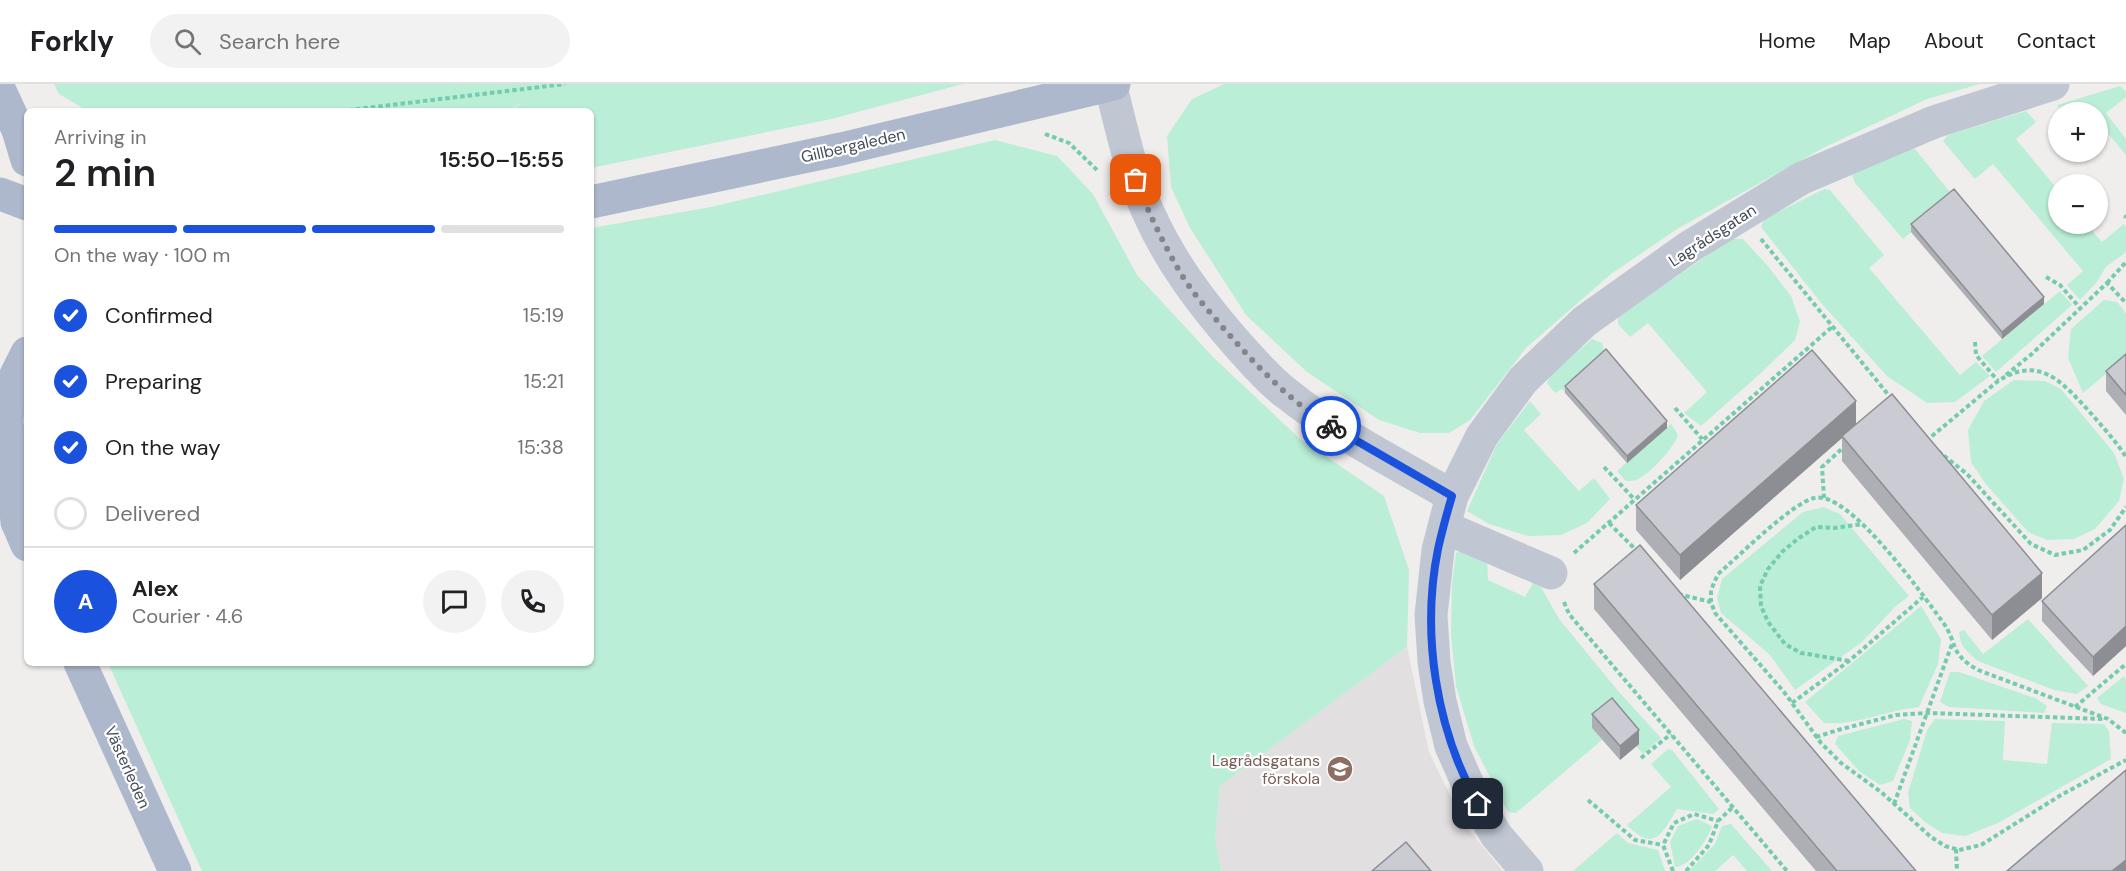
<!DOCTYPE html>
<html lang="en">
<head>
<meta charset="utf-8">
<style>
  body { margin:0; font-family:"DM Sans",sans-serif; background:#f2f2f2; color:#202124; height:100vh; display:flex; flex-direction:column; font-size:22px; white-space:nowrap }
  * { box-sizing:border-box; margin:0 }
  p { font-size:20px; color:#757577 }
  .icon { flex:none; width:33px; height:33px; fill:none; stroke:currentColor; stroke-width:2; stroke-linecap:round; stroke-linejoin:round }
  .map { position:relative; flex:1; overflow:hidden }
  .sheet { position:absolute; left:24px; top:24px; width:570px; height:558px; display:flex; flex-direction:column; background:#fff; border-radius:9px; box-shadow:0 2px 4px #0004 }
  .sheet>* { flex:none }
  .controls { position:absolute; left:2048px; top:18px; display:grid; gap:12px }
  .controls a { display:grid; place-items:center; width:60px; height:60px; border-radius:50%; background:#fff; box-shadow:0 2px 4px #0004; font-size:30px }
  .pin { position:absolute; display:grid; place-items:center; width:51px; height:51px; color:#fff; margin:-26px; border-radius:12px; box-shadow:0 3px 9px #0006 }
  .courier { position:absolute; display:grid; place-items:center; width:60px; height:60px; margin:-30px; border:4px solid #1a52dd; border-radius:50%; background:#fff; color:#222; box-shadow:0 2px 8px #0007 }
  .summary em { font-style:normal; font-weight:600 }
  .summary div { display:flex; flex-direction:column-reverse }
  .summary { display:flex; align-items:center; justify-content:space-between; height:102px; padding:0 30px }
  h1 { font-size:39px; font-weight:600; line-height:45px }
  .bar { display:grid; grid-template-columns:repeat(4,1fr); gap:9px 6px; align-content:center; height:72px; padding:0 30px }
  .bar i { height:8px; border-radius:4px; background:#e0e0e0 }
  .bar .active { background:#1a52dd }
  .bar p { grid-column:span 4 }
  .line { display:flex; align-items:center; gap:15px; padding:0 30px; border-top:2px solid #e0e0e0 }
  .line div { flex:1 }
  .round { display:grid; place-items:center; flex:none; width:63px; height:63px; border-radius:32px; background:#f2f2f2 }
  ol { padding:0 30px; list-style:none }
  li { display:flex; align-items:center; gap:18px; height:66px }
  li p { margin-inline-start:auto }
  li .icon { padding:6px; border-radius:50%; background:#1a52dd; color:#fff; stroke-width:4 }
  li:last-child { color:#757577 }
  li i { width:33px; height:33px; border:3px solid #e0e0e0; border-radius:50% }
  header { display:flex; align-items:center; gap:36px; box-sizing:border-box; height:84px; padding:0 30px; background:#fff; border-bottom:2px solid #e0e0e0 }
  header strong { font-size:28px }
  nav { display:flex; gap:33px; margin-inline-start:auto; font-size:21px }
  .search { width:420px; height:54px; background:#f2f2f2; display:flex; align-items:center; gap:15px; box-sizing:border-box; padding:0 21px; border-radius:33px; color:#757577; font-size:22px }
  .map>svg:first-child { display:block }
  .education { fill:#e1dfdf }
  .green { fill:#bbeed6 }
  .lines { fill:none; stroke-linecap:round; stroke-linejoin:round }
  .path { stroke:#73ccad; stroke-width:4; stroke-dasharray:4.5 3; stroke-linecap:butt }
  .minor { stroke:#c0c7d3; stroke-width:33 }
  .major { stroke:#adb8cc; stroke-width:33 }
  .wall { fill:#aeafb5 }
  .shaded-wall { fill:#8d8e94 }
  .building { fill:#cacbd3; stroke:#8d8e94; stroke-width:1.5 }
  .done { stroke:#82858d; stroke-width:6; stroke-dasharray:0 10.8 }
  .route { stroke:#1a52dd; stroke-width:8 }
  .labels { text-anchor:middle; stroke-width:4.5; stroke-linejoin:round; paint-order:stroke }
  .street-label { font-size:16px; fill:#464d5a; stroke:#fff }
  .education-label { font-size:16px; fill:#785e54; stroke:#fff; text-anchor:end }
</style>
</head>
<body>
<header>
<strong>Forkly</strong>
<div class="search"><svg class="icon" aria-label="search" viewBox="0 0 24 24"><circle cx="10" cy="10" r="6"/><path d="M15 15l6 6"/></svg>Search here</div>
<nav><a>Home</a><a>Map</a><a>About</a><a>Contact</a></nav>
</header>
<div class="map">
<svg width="2126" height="787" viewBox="0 0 2126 787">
  <rect width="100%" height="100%" fill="#f0eded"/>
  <path class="education" d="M1407,563L1429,668L1464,740L1503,787H1221L1215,754L1220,702Z"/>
  <path class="green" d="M54,0H963L831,35L591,84V27H509L524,18L506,27H88L59,10Z
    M1224,0H1980L1927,15L1823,64L1677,145L1611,190L1526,264L1470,336L1449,349H1420L1379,336L1307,288L1246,231L1190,144L1171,103L1167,52L1192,15Z
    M2120,2L2126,8V13L2106,29L2126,55V71L2097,36V28H2091L2087,24L2082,28H2063L2057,21Z
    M2026,27L2036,38L2016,55L2058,106V140H2086L2102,158L2124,140L2126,143V168L2106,183L2096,199L2080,216L2067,201L2083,187L1993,80L1975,95L1943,57L1948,51Z
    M995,56L1057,72L1093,110L1137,191L1214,274L1299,354L1384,412L1409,486L1407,563L1220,702L1215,754L1221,787H202L108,579H591V144L711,123Z
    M1915,65L1954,113L1903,155L1855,99L1852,91L1901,67Z
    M1824,105L1830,106L1884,171L1869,184L1960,291L1976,278L1990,292L1955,318L1927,319L1887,292L1822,220L1761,143L1764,135Z
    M1731,155H1743L1767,181L1791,212L1800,237L1795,256L1761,289L1701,342L1684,329L1707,308L1648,239L1630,253L1618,240V233Z
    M2060,207L2072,221L1996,288L1982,272Z
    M2104,216L2117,218L2126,229V273L2083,309L2068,274L2071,245Z
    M1592,255L1602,259L1606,272L1565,309L1562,305L1555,309L1547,299L1552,290Z
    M2014,296L2045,297L2061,305L2114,369L2124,395L2119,417L2095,445L2074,455L2047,456L2028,448L1985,399L1971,378L1968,346L1984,317Z
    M1530,317L1541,330L1524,346L1579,407L1594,394L1610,415L1587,439L1561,451L1528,452L1489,440L1467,427L1497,360Z
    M1671,340L1678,351C1674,364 1649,391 1636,396C1635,397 1627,397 1626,397L1617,387Z
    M1824,423L1840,430L1909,512L1896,522L1862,558L1795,606L1770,571L1721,529L1717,514L1722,495L1803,428Z
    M1467,462L1487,473L1488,496L1525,513L1536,494L1559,535L1619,608L1661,654L1643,670L1636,662L1639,660L1592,643L1602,656L1516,729L1508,728L1474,662L1456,602L1451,551L1452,499L1456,469Z
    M1921,522L1941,555L1938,580L1919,623C1887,626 1856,642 1824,639L1805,618Z
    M2028,535L2088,602L2077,610L2054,606L1978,577C1967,568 1960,562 1959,548L1964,546L1983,570Z
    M1950,588H1959L2035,614L2047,622L2044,629L1949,623L1940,618Z
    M2124,592L2126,595V629L2101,620L2097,614Z
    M1904,635L1912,637L1910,656L1893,697L1880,701L1860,688L1835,660L1838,652Z
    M1935,635L2005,637L2003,676L2047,680L2052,639L2104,640L2109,647L2111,675L1998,739L1965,752L1942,749L1925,738L1910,724L1908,709L1927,646Z
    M1668,665L1672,666L1719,725L1713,730L1677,725C1662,750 1654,769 1627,741L1671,703L1651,680Z
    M1697,735L1712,742C1708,755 1690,783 1675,783L1670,758L1678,742Z
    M1731,740L1772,787H1747L1733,771L1715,787H1689L1715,760L1722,742Z
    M1617,749L1628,759L1658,766L1665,787H1573Z"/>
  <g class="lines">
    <path class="path" d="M341,27L565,0
      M1045,50L1069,59L1099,88
      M2124,132L2126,133
      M1761,155L1891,314
      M2046,193L2060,201L2080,224
      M2107,199L2126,178
      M1975,258L1976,271L1998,297
      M2006,291L2033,269L2107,199L2126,219
      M1675,324L1702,355
      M1926,357L1998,297C2039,271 2061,297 2088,326C2101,341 2116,357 2126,373
      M1938,367L1967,390L2031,460L2055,471L2083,466L2110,446L2126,423
      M1604,383L1635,416
      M1824,414L1822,383L1844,363
      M1609,439L1638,468
      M1574,469L1832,243
      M1678,510L1711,518
      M1564,518L1569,530L1787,787
      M1849,577L1801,569L1785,560L1768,538L1761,522L1760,502L1768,485L1783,467L1799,454L1816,443L1834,444L1863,440
      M1792,619L1849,577L1923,513
      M2075,623L2126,580
      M2126,649L2108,635L1978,586C1948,569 1959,560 1942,537C1922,510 1848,405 1814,414C1792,419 1738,473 1718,490L1711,506V518L1715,529L1784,608L1821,659L1841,679L1881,708L1931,753L1945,762L1959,766L1981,761L2061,711L2126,676
      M1816,653L1838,646L1896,631L1928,629L2103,635
      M1641,674L1671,650
      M1588,716L1635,756L1663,761
      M1894,720L1952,560
      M1956,765L1957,787
      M1673,787L1663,761L1674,739L1694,730L1718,737
      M1686,787L1709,761L1718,737L1734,722"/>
    <path class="minor" d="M1110,0C1122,44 1130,89 1149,130C1171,179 1203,221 1238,261C1253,277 1268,296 1286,309C1337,350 1396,379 1452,412
      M1444,443L1551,489
      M1527,787L1496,751L1470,705L1451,662L1440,617L1434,578L1431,531L1438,466L1452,412L1482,352L1523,296L1585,237L1689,163L1802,94L1934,38L2053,0"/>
    <path class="major" d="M0,7L18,46L27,76
      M0,110L27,120
      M591,118L841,65L1114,0
      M27,269L9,305L7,338L17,438L27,461
      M80,579L175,787"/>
  </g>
  <path class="wall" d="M1911,140L2044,220L2002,255L1911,148Z
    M2126,270V331L2106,307V287Z
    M1565,302L1667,344L1627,379L1565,309Z
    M1856,340L2042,514L1992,556L1842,377V354L1680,496L1636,446V421Z
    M2126,441V562L2093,592L2042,537V517Z
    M1594,500L1916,787H1816L1594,525Z
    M1592,630L1639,660L1620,676L1592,644Z"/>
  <path class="shaded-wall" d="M2044,213V220L2002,255V248Z
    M1856,317V342L1842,352V354L1680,496V471Z
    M1667,337V344L1627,379V372Z
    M2042,489V514L1992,556V531Z
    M2126,542V562L2093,592V573Z
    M1639,646V660L1620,676V662Z
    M2126,776V787H2112Z"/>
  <path class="building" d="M1954,105L2044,213L2002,248L1911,140Z
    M1606,265L1667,337L1627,372L1565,302Z
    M1812,266L1856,317L1680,471L1636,421Z
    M2126,270V311L2106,287Z
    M1892,310L2042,489L1992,531L1842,352Z
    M2126,441V542L2093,573L2042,517Z
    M1640,461L1916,787H1837L1594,500Z
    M1612,614L1639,646L1620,662L1592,630Z
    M2126,686V776L2112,787H2007Z
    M1406,758L1431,787H1372Z"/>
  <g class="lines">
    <path class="done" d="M1136,96C1148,128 1163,159 1180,188C1192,209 1210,228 1225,246C1257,282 1289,317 1331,342"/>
    <path class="route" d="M1331,342L1452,412C1447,429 1442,447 1438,465C1421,550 1436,645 1478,720"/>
  </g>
  <defs>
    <symbol id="school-disc" viewBox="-11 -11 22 22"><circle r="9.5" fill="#8d6e63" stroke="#fff"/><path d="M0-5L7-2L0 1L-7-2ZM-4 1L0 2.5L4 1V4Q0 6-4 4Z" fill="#fff"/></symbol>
  </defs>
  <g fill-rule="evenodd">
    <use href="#school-disc" x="1325" y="670" width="30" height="30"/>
  </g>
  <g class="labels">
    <g class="street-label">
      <text transform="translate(853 61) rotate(-13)" y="6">Gillbergaleden</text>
      <text transform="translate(1712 151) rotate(-33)" y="6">Lagrådsgatan</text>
      <text transform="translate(128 683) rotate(66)" y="6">Västerleden</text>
    </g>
    <g class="education-label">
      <text x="1320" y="682">Lagrådsgatans<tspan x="1320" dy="18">förskola</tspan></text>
    </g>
  </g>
</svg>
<div class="controls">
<a>+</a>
<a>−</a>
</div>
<div class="pin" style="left:1136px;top:96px;background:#ea580c"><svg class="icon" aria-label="bag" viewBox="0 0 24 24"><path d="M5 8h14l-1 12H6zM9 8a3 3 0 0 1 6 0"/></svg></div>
<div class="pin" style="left:1478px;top:720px;background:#1f2937"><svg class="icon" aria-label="home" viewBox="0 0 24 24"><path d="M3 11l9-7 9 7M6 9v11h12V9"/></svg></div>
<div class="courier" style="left:1331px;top:342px"><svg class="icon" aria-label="bike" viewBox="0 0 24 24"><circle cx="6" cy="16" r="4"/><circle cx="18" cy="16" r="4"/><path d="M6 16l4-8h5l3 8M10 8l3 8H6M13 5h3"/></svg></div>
<section class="sheet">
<div class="summary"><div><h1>2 min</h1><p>Arriving in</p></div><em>15:50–15:55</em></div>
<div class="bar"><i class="active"></i><i class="active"></i><i class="active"></i><i></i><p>On the way · 100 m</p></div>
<ol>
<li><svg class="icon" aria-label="check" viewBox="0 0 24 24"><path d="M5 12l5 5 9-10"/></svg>Confirmed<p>15:19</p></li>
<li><svg class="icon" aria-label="check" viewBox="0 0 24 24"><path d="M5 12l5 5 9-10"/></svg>Preparing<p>15:21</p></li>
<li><svg class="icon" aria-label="check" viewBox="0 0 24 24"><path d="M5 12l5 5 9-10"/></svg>On the way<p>15:38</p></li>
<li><i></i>Delivered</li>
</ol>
<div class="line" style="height:108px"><b class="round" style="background:#1a52dd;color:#fff">A</b><div><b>Alex</b><p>Courier · 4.6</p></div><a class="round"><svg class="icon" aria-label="chat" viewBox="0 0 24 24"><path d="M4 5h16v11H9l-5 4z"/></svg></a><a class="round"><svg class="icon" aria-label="phone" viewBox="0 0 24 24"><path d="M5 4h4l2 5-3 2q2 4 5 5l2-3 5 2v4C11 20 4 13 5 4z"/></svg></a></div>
</section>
</div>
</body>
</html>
